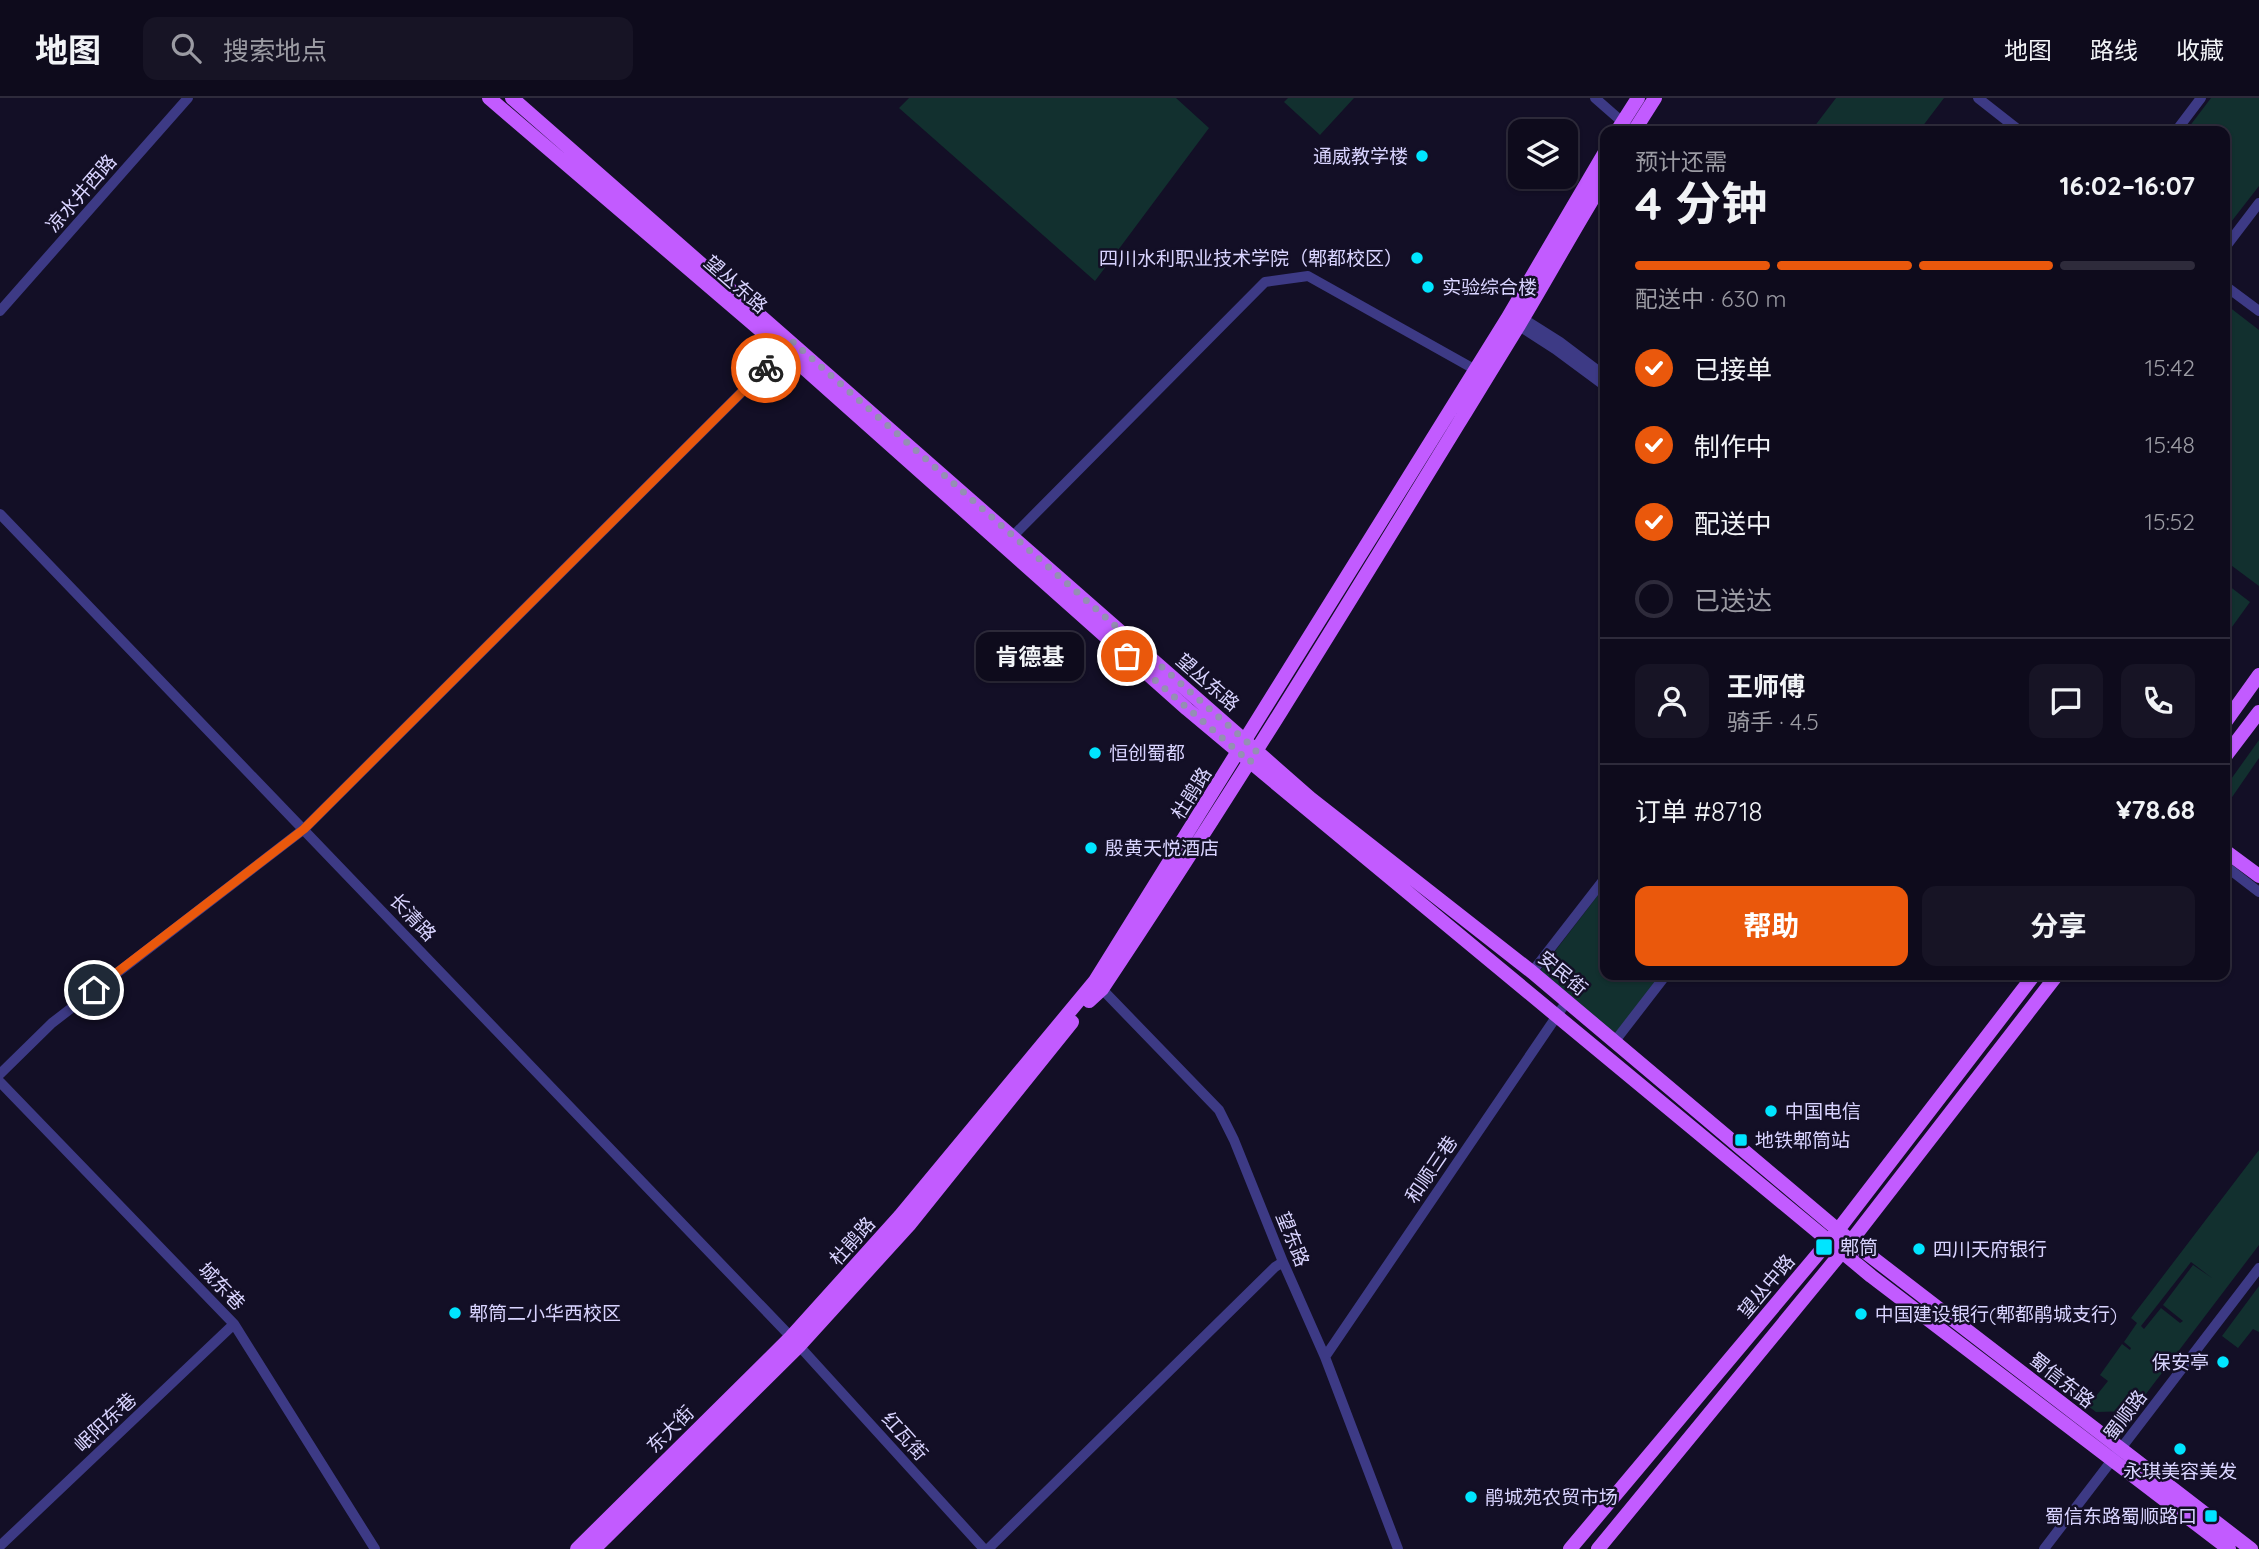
<!DOCTYPE html>
<html lang="zh">
<head>
<meta charset="utf-8">
<style>
  body { margin:0; font-family:Quicksand,"Noto Sans SC",sans-serif; background:#171425; color:#f1f3f6; height:100vh; display:flex; flex-direction:column; font-size:26px; white-space:nowrap }
  * { box-sizing:border-box; margin:0 }
  p { font-size:23px; color:#9b9ba3 }
  .icon { flex:none; width:38px; height:38px; fill:none; stroke:currentColor; stroke-width:2; stroke-linecap:round; stroke-linejoin:round }
  .map { position:relative; flex:1; overflow:hidden }
  .drawer { position:absolute; left:1600px; top:28px; width:630px; height:854px; display:flex; flex-direction:column; background:#0e0b1c; border-radius:14px; box-shadow:0 2px 5px #0004,0 0 0 2px #2e2b3b }
  .drawer>* { flex:none }
  .fabs { position:absolute; left:1508px; top:21px; display:grid; gap:14px }
  .fabs a { display:grid; place-items:center; width:70px; height:70px; border-radius:14px; background:#0e0b1c; box-shadow:0 2px 5px #0004,0 0 0 2px #2e2b3b; font-size:35px }
  .pin { position:absolute; display:grid; place-items:center; width:60px; height:60px; color:#fff; margin:-30px; border:4px solid #fff; border-radius:50%; box-shadow:0 2px 7px #0007 }
  .courier { position:absolute; display:grid; place-items:center; width:70px; height:70px; margin:-35px; border:5px solid #ea580c; border-radius:50%; background:#fff; color:#222; box-shadow:0 2px 9px #0007 }
  .bubble { position:absolute; height:49px; border-radius:14px; background:#0e0b1c; box-shadow:0 2px 5px #0004,0 0 0 2px #2e2b3b; font-size:23px; font-weight:700; line-height:49px; text-align:center }
  .overview em { font-style:normal; font-weight:700 }
  .overview div { display:flex; flex-direction:column-reverse }
  .overview { display:flex; align-items:center; justify-content:space-between; height:119px; padding:0 35px }
  h1 { font-size:46px; font-weight:700; line-height:52px }
  .bar { display:grid; grid-template-columns:repeat(4,1fr); gap:10px 7px; align-content:center; height:84px; padding:0 35px }
  .bar i { height:9px; border-radius:5px; background:#2e2b3b }
  .bar .current { background:#ea580c }
  .bar p { grid-column:span 4 }
  .line { display:flex; align-items:center; gap:18px; padding:0 35px; border-top:2px solid #2e2b3b }
  .line div { flex:1 }
  .round { display:grid; place-items:center; flex:none; width:74px; height:74px; border-radius:14px; background:#171425 }
  ol { padding:0 35px; list-style:none }
  li { display:flex; align-items:center; gap:21px; height:77px }
  li p { margin-inline-start:auto }
  li .icon { padding:7px; border-radius:50%; background:#ea580c; color:#fff; stroke-width:4 }
  li:last-child { color:#9b9ba3 }
  li i { width:38px; height:38px; border:4px solid #2e2b3b; border-radius:50% }
  .cta { display:flex; gap:14px; margin-top:auto; padding:14px 35px }
  .cta a { flex:1; height:80px; border-radius:14px; background:#ea580c; color:#fff; font-size:28px; font-weight:700; line-height:80px; text-align:center }
  .cta a+a { background:#171425; color:#f1f3f6 }
  header { display:flex; align-items:center; gap:42px; box-sizing:border-box; height:98px; padding:0 35px; background:#0e0b1c; border-bottom:2px solid #2e2b3b }
  header strong { font-size:33px }
  nav { display:flex; gap:38px; margin-inline-start:auto; font-size:24px }
  .search { width:490px; height:63px; background:#171425; display:flex; align-items:center; gap:18px; box-sizing:border-box; padding:0 24px; border-radius:14px; color:#9b9ba3; font-size:26px }
  .map>svg:first-child { display:block }
  .green { fill:#12302f; fill-rule:evenodd }
  .lines { fill:none; stroke-linecap:round; stroke-linejoin:round }
  .minor { stroke:#3d3a85; stroke-width:10 }
  .major { stroke:#c25bff; stroke-width:14 }
  .done { stroke:#948fb3; stroke-width:7; stroke-dasharray:0 12.6 }
  .route { stroke:#ea580c; stroke-width:9 }
  .poi-dot { fill:#00e5ff; stroke:#130f26; stroke-width:2.5 }
  .labels { text-anchor:middle; stroke-width:5; stroke-linejoin:round; paint-order:stroke }
  .poi-label { font-size:19px; fill:#d9d4ff; stroke:#130f26; text-anchor:start }
  .street-label { font-size:19px; fill:#d9d4ff; stroke:#130f26 }
</style>
</head>
<body>
<header>
<strong>地图</strong>
<div class="search"><svg class="icon" aria-label="search" viewBox="0 0 24 24"><circle cx="10" cy="10" r="6"/><path d="M15 15l6 6"/></svg>搜索地点</div>
<nav><a>地图</a><a>路线</a><a>收藏</a></nav>
</header>
<div class="map">
<svg width="2259" height="1451" viewBox="0 0 2259 1451">
  <rect width="100%" height="100%" fill="#130f26"/>
  <path class="green" d="M909,0H1176L1209,30L1095,183L899,10Z
    M1288,0H1354L1320,37L1284,4Z
    M1836,0H1944L1919,33H1811Z
    M2211,0H2259V88L2224,133V33H2186Z
    M2224,205L2259,232V488L2224,462Z
    M2224,484L2250,504L2224,540Z
    M2259,642V660L2228,705L2224,702V691Z
    M1605,788V877H1663L1616,937L1539,874Z
    M2259,1052V1147L2133,1313L2096,1314L2088,1308L2108,1283L2100,1277L2122,1246L2130,1252L2131,1250L2124,1244L2137,1225L2131,1220ZM2191,1164L2212,1180L2193,1167L2163,1207L2183,1223L2180,1225L2161,1210L2144,1231L2141,1228Z
    M2259,1188V1234L2253,1231L2238,1250L2222,1238Z"/>
  <g class="lines">
    <path class="minor" d="M1595,0L1627,28
      M1978,0L2020,33
      M2176,33L2201,0
      M2224,151L2259,105
      M2224,187L2259,213
      M0,213L188,0
      M1517,220H1522L1560,244L1605,278
      M1513,224L1555,251L1605,288
      M0,416L791,1239L984,1451
      M1013,438L1265,184L1308,178L1474,271
      M2224,767L2259,794
      M1532,874L1605,780
      M1098,887L1219,1012L1234,1042L1283,1164L1325,1259L1398,1451
      M1615,943L1666,877
      M0,976L52,925L304,731L788,248
      M0,984L234,1226L375,1451
      M1325,1259L1567,903
      M0,1448L234,1226
      M988,1451L1275,1169L1283,1164
      M2044,1451L2259,1170"/>
    <path class="major" d="M489,0L787,255L1187,611L1302,707L1871,1178L2229,1451
      M512,0L1310,700L1532,874L1851,1143L2251,1451
      M1617,33L1638,0
      M1634,33L1655,0
      M2224,626L2259,577
      M2224,660L2259,614
      M2224,752L2259,778
      M1089,903L1102,891C1247,674 1382,450 1519,227C1548,179 1575,129 1605,81
      M577,1451L791,1239L900,1118L1095,883L1507,221L1605,54
      M594,1451L799,1248L909,1127L1072,924
      M1570,1451L1838,1132L2034,877
      M1598,1451L1851,1143L2057,877"/>
  </g>
  <g class="lines">
    <path class="done" d="M766,270L793,244L1246,643L1257,654L1250,664L1127,558"/>
    <path class="route" d="M94,892L304,731L766,270"/>
  </g>
  <g class="poi-dot">
    <circle cx="1422" cy="58" r="7"/>
    <circle cx="1417" cy="160" r="7"/>
    <circle cx="1428" cy="189" r="7"/>
    <circle cx="1095" cy="655" r="7"/>
    <circle cx="1091" cy="750" r="7"/>
    <circle cx="1771" cy="1013" r="7"/>
    <rect x="1734" y="1035" width="14" height="14" rx="3.5"/>
    <rect x="1815" y="1140" width="18" height="18" rx="3.5"/>
    <circle cx="1919" cy="1151" r="7"/>
    <circle cx="455" cy="1215" r="7"/>
    <circle cx="1861" cy="1216" r="7"/>
    <circle cx="2223" cy="1264" r="7"/>
    <circle cx="2180" cy="1351" r="7"/>
    <circle cx="1471" cy="1399" r="7"/>
    <rect x="2204" y="1411" width="14" height="14" rx="3.5"/>
  </g>
  <g class="labels">
    <g class="poi-label">
      <text x="1408" y="65" text-anchor="end">通威教学楼</text>
      <text x="1403" y="167" text-anchor="end">四川水利职业技术学院（郫都校区）</text>
      <text x="1442" y="196">实验综合楼</text>
      <text x="1109" y="662">恒创蜀都</text>
      <text x="1105" y="757">殷黄天悦酒店</text>
      <text x="1785" y="1020">中国电信</text>
      <text x="1755" y="1049">地铁郫筒站</text>
      <text x="1840" y="1156">郫筒</text>
      <text x="1933" y="1158">四川天府银行</text>
      <text x="469" y="1222">郫筒二小华西校区</text>
      <text x="1875" y="1223">中国建设银行(郫都鹃城支行)</text>
      <text x="2209" y="1271" text-anchor="end">保安亭</text>
      <text x="2180" y="1380" text-anchor="middle">永琪美容美发</text>
      <text x="1485" y="1406">鹃城苑农贸市场</text>
      <text x="2197" y="1425" text-anchor="end">蜀信东路蜀顺路口</text>
    </g>
    <g class="street-label">
      <text transform="translate(81 95) rotate(-49)" y="7">凉水井西路</text>
      <text transform="translate(736 186) rotate(41)" y="7">望丛东路</text>
      <text transform="translate(1208 584) rotate(41)" y="7">望丛东路</text>
      <text transform="translate(1191 695) rotate(-58)" y="7">杜鹃路</text>
      <text transform="translate(413 819) rotate(46)" y="7">长清路</text>
      <text transform="translate(1563 875) rotate(40)" y="7">安民街</text>
      <text transform="translate(1431 1071) rotate(-56)" y="7">和顺三巷</text>
      <text transform="translate(1293 1141) rotate(68)" y="7">望东路</text>
      <text transform="translate(852 1143) rotate(-48)" y="7">杜鹃路</text>
      <text transform="translate(222 1188) rotate(46)" y="7">城东巷</text>
      <text transform="translate(1766 1188) rotate(-50)" y="7">望丛中路</text>
      <text transform="translate(2062 1282) rotate(38)" y="7">蜀信东路</text>
      <text transform="translate(2125 1317) rotate(-53)" y="7">蜀顺路</text>
      <text transform="translate(105 1324) rotate(-43)" y="7">岷阳东巷</text>
      <text transform="translate(670 1331) rotate(-45)" y="7">东大街</text>
      <text transform="translate(905 1338) rotate(48)" y="7">红瓦街</text>
    </g>
  </g>
</svg>
<div class="fabs">
<a><svg class="icon" aria-label="layers" viewBox="0 0 24 24"><path d="M12 4l9 5-9 5-9-5zM3 14l9 5 9-5"/></svg></a>
</div>
<div class="pin" style="left:1127px;top:558px;background:#ea580c"><svg class="icon" aria-label="bag" viewBox="0 0 24 24"><path d="M5 8h14l-1 12H6zM9 8a3 3 0 0 1 6 0"/></svg></div>
<div class="pin" style="left:94px;top:892px;background:#1f2937"><svg class="icon" aria-label="home" viewBox="0 0 24 24"><path d="M3 11l9-7 9 7M6 9v11h12V9"/></svg></div>
<div class="courier" style="left:766px;top:270px"><svg class="icon" aria-label="bike" viewBox="0 0 24 24"><circle cx="6" cy="16" r="4"/><circle cx="18" cy="16" r="4"/><path d="M6 16l4-8h5l3 8M10 8l3 8H6M13 5h3"/></svg></div>
<div class="bubble" style="left:976px;top:534px;width:108px">肯德基</div>
<section class="drawer">
<div class="overview"><div><h1>4 分钟</h1><p>预计还需</p></div><em>16:02–16:07</em></div>
<div class="bar"><i class="current"></i><i class="current"></i><i class="current"></i><i></i><p>配送中 · 630 m</p></div>
<ol>
<li><svg class="icon" aria-label="check" viewBox="0 0 24 24"><path d="M5 12l5 5 9-10"/></svg>已接单<p>15:42</p></li>
<li><svg class="icon" aria-label="check" viewBox="0 0 24 24"><path d="M5 12l5 5 9-10"/></svg>制作中<p>15:48</p></li>
<li><svg class="icon" aria-label="check" viewBox="0 0 24 24"><path d="M5 12l5 5 9-10"/></svg>配送中<p>15:52</p></li>
<li><i></i>已送达</li>
</ol>
<div class="line" style="height:126px"><a class="round"><svg class="icon" aria-label="person" viewBox="0 0 24 24"><circle cx="12" cy="8" r="4"/><path d="M4 21q1-7 8-7t8 7"/></svg></a><div><b>王师傅</b><p>骑手 · 4.5</p></div><a class="round"><svg class="icon" aria-label="chat" viewBox="0 0 24 24"><path d="M4 5h16v11H9l-5 4z"/></svg></a><a class="round"><svg class="icon" aria-label="phone" viewBox="0 0 24 24"><path d="M5 4h4l2 5-3 2q2 4 5 5l2-3 5 2v4C11 20 4 13 5 4z"/></svg></a></div>
<div class="line" style="height:91px"><div>订单 #8718</div><b>¥78.68</b></div>
<div class="cta"><a>帮助</a><a>分享</a></div>
</section>
</div>
</body>
</html>
